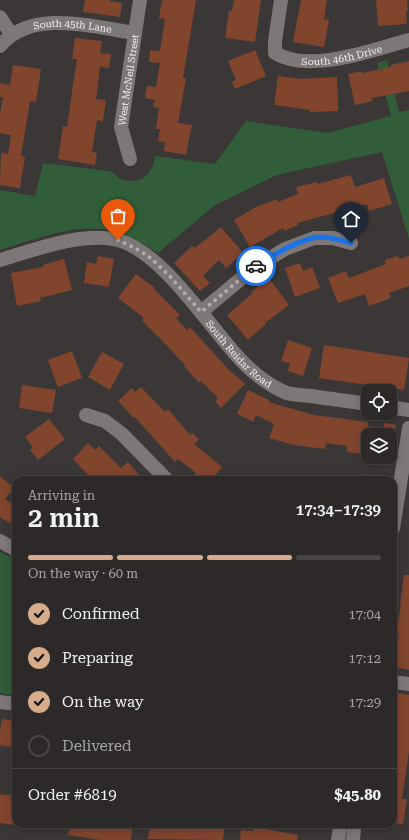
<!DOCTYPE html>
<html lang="en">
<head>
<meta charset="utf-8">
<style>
  body { margin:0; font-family:"Roboto Serif",serif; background:#343130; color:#f1f3f6; height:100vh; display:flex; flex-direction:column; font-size:15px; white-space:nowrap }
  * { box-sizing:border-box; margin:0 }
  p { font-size:13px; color:#a6a6a8 }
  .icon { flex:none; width:22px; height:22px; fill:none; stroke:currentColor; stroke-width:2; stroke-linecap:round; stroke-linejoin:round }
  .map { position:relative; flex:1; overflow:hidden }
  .panel { position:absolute; left:12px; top:476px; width:385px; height:352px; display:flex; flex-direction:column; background:#2c2928; border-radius:12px; box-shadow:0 2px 10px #0003,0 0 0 1px #484545 }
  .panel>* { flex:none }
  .tools { position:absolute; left:361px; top:384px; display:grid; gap:8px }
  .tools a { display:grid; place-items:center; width:36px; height:36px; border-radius:8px; background:#2c2928; box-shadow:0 2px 10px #0003,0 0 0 1px #484545; font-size:20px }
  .pin { position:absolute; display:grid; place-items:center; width:34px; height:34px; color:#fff; margin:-41px -17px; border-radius:50% 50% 50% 0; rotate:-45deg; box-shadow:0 0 4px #0007 }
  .pin .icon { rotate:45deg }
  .courier { position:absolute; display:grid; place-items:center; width:40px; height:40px; margin:-20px; border:3px solid #1a73e8; border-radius:50%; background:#fff; color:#222; box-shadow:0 1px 5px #0007 }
  .overview em { font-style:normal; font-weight:600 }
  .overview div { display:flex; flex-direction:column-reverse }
  .overview { display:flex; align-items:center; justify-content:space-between; height:68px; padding:0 16px }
  h1 { font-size:26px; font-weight:600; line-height:30px }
  .bar { display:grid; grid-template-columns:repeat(4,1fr); gap:6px 4px; align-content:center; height:48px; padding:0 16px }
  .bar i { height:5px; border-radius:3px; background:#484545 }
  .bar .on { background:#d6ab8b }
  .bar p { grid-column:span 4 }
  .line { display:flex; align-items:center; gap:10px; padding:0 16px; border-top:1px solid #484545 }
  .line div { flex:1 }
  ol { padding:0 16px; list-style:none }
  li { display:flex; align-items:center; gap:12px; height:44px }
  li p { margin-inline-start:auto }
  li .icon { padding:4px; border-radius:50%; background:#d6ab8b; color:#111; stroke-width:4 }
  li:last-child { color:#a6a6a8 }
  li i { width:22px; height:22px; border:2px solid #484545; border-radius:50% }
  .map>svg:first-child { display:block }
  .green { fill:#315d38 }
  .building { fill:#81452e }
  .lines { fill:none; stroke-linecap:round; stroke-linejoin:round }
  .minor { stroke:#7d7877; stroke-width:14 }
  .done { stroke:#b1aead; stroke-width:4; stroke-dasharray:0 7.2 }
  .route { stroke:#1a73e8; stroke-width:5 }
  .labels { text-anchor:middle; stroke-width:3; stroke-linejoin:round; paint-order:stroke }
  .street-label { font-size:10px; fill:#f0eeed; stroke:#3b3736 }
</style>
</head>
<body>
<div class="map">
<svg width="409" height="840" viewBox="0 0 409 840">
  <rect width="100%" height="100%" fill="#3b3736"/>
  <path class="green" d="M387,60L399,112L409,110V239L382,152L277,175L215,205L158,253C145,245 132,236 117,232C78,221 37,239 0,250V190L35,196L43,163C65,166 86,168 108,171C114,171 116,177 121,179C140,186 153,175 155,156L215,164L246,121L327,133L391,116L377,63Z
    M0,552L16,560V696L0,693Z"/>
  <path class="building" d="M85,0H110V1L122,3L120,17L83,12Z
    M162,0H196L183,78H186L178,123L192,125L186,155L164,151L165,142L158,141L160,129H156L159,108L153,107L155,100L145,98L147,86L156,87L160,63L149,62L150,50L160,51L165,19L159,18Z
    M234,0H261L255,42L225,38L229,11H232Z
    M301,0H327L324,19L329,20L324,47L293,42Z
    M376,0H407L408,11H406L407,24L378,26Z
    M75,38L102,41L100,53L111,54L109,68L100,67L96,99L106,100L103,121L97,120L92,152L97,153L95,165L58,159L63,126L67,127L73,85L77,59H72Z
    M255,50L266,76L235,89L232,82L236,80L228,61Z
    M409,61V91L372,98L373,101L355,105L348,74L362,71V73L391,67V65Z
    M13,65L41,69L36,102L30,101L21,156L25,157L20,188L0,185L1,153L8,154L11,135L0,133V114L3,97H0V83L10,85Z
    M278,76L301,79L337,77L338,111L310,112V110L274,105Z
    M351,175L355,187L384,178L392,204L369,211L367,204L297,223L298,225L284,231L283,228L250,247L234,220L256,207L277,199L278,202L298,194L296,187L317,182L318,184Z
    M221,227L243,253L226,268L219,260L203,276L210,283L200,291L174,263L192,246L195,248Z
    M98,256L114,259L109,287L84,283L87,262L96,264Z
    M398,256L399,259L409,256V286L389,293L391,298L369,306L365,294L338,303L328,278L346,271L349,278L386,264L385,260Z
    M64,259L72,290L40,298L41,301L17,306L11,273L43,267V265Z
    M300,263L303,271L312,267L320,288L295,297L285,268Z
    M136,274L155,288L154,289L180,315L176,318L187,330L190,327L228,369L245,384L221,408L215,401L218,398L201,381L199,383L184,366L185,365L158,336V337L142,320L144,318L118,298Z
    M269,278L289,305L265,323L266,324L248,340L227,315L252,294L251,292Z
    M288,340L312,348L303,376L288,371L290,363L281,361Z
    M324,345L409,358L404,390L319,378Z
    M72,351L82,378L58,387L48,360Z
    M102,352L124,364L110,390L88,377Z
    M22,385L56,390L52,413L19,408Z
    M141,387L165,412L168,409L190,435L193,433L199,440L194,444L222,467L211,480H191L196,473L178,459L175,462L135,417L134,418L118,401L132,388L135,392Z
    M248,390L269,400L268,402L314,415L368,422V426L383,429L384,423L396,425L394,435H368V455L347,452V446L326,443L325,449L294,445L269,438L274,424L256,415L253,422L237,414Z
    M49,419L65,439L38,460L30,450L33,447L25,437Z
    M88,443L95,450L99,446L121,468L128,462L143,480H93L73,459Z
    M0,476L14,488L5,499L16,506V527L0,517Z
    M404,575H409V670L393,667V655H396L399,634L396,633L401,605H400Z
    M393,692L409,695V751L402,799H407L403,824L393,823Z
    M2,719L16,721V748L0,745V732Z
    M0,794L16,796V825L0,823Z
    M70,824H133L131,840H101L68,835Z
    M150,824H225L223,840L148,839Z
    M254,827L298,835L297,840H240L241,830L253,831Z"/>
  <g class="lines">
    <g class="minor">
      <path id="s1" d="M281,0L275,41V53C310,74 372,50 409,40"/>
      <path d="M0,17L11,34"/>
      <path id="s2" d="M0,46C32,8 93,27 135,33"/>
      <path id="s3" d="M130,159L121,127L140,0"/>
      <path id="s4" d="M0,260C34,250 83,231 118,240C154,250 190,299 213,327C230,348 245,368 268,383C273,386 281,391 287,393C294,395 303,395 311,396C330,399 349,401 368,404"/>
      <path d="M201,312L254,268L285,249L314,238H333L351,243"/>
      <path d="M390,407L409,410"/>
      <path d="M86,415L105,421L122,434L167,480"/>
      <path d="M393,528L409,428"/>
      <path d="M0,541L16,550"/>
      <path d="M393,682L409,684"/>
      <path d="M0,702L16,704"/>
      <path d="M338,840L340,827L342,824"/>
      <path d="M353,840L354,828L353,824"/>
    </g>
  </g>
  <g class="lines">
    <path class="done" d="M118,240C129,245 140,250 149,257C169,273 184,293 201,312L256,266"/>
    <path class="route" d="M256,266C274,255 292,243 313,238C325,235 339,240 351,243"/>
  </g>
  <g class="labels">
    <g class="street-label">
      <text dy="4" stroke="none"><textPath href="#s2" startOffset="79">South 45th Lane</textPath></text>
      <text dy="4" stroke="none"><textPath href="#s1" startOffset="122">South 46th Drive</textPath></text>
      <text dy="4" stroke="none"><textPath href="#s3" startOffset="81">West McNeil Street</textPath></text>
      <text dy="4" stroke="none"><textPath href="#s4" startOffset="289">South Reidar Road</textPath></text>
    </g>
  </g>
</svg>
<div class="tools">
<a><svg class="icon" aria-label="locate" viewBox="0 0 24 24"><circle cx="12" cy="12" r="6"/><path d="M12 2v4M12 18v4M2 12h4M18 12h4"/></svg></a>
<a><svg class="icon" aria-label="layers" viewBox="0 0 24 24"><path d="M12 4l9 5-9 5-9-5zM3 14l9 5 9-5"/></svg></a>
</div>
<div class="pin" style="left:118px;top:240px;background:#ea580c"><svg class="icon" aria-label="bag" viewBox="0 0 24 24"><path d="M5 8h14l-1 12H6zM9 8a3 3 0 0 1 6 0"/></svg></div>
<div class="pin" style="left:351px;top:243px;background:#1f2937"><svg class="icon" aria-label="home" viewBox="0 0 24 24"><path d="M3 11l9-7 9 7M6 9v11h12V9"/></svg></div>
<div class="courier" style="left:256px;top:266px"><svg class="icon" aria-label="car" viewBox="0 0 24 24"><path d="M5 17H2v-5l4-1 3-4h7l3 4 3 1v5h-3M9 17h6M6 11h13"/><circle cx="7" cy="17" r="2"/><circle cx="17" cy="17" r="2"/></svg></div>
<section class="panel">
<div class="overview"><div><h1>2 min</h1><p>Arriving in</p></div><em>17:34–17:39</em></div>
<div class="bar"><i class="on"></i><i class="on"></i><i class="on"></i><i></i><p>On the way · 60 m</p></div>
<ol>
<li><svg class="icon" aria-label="check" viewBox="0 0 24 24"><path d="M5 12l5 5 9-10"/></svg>Confirmed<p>17:04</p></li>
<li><svg class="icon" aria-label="check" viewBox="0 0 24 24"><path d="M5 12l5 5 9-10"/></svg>Preparing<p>17:12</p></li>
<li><svg class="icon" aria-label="check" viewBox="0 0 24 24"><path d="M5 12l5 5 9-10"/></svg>On the way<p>17:29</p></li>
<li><i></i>Delivered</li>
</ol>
<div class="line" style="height:52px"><div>Order #6819</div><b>$45.80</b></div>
</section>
</div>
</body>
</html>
